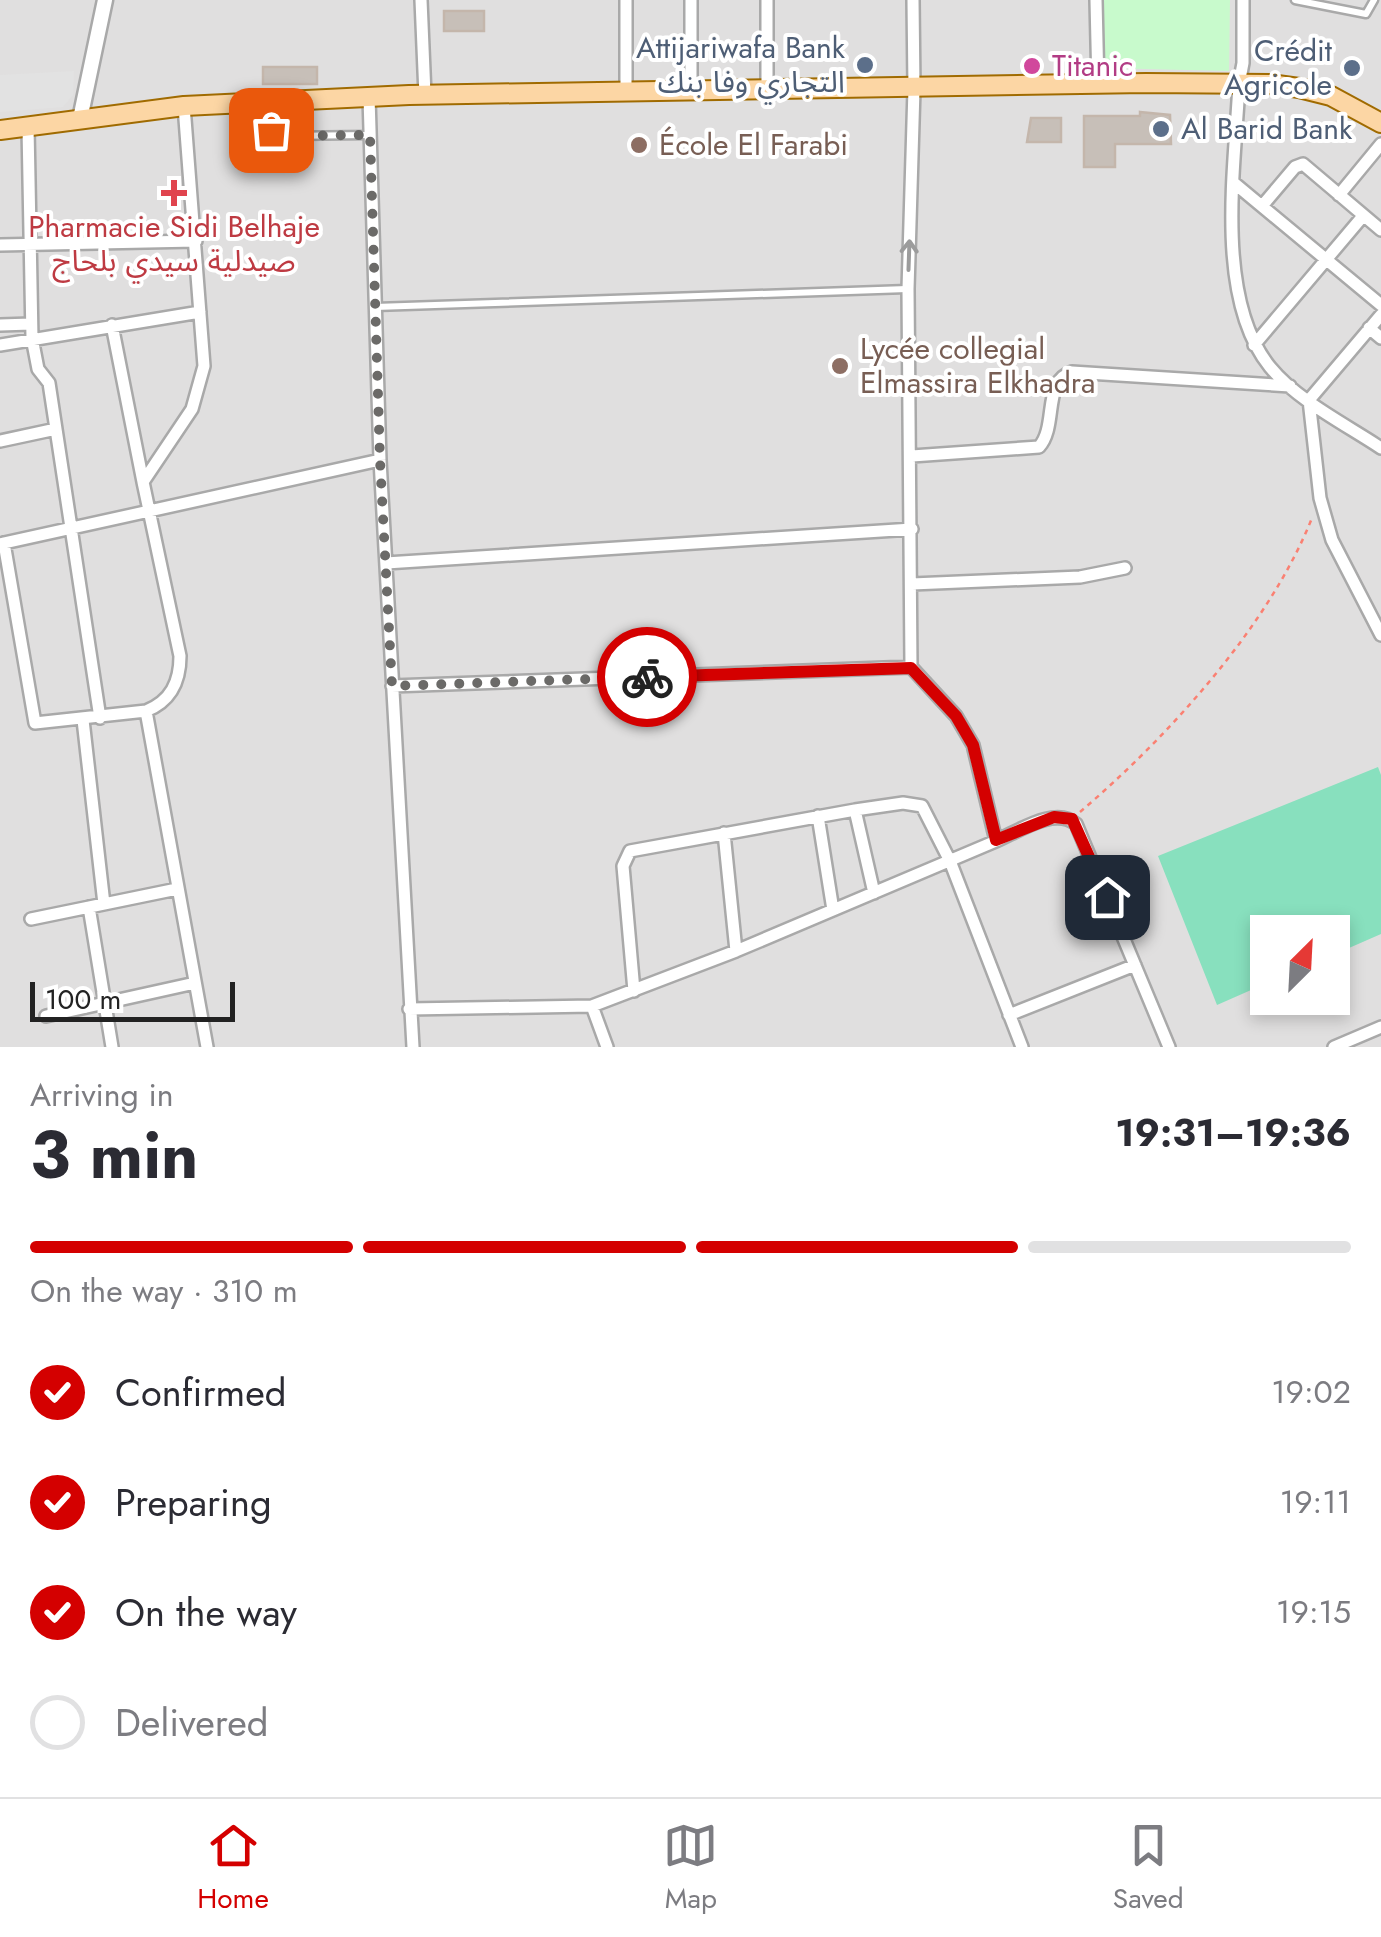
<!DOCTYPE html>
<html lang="en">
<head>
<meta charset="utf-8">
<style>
  body { margin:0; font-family:Jost,"Noto Sans Arabic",sans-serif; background:#f7f7f7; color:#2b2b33; height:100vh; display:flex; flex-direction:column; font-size:38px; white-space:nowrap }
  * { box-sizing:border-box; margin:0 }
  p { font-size:32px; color:#7c7c81 }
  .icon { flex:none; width:55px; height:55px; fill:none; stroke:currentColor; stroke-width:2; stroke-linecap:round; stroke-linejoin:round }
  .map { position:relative; height:1047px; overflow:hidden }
  .panel { display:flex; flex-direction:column; background:#fff; flex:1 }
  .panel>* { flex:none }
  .needle { width:65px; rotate:24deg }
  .controls { position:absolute; left:1250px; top:915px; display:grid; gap:20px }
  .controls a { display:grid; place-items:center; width:100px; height:100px; border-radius:0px; background:#fff; box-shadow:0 5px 15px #0003; font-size:50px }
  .scale { position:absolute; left:30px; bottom:25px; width:205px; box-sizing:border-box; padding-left:10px; border:5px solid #222; border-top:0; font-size:28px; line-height:35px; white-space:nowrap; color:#222; -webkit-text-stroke:8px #fff; paint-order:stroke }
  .pin { position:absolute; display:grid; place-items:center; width:85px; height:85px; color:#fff; margin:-42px; border-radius:20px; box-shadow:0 5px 15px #0006 }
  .courier { position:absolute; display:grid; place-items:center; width:100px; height:100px; margin:-50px; border:8px solid #d40000; border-radius:50%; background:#fff; color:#222; box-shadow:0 2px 12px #0007 }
  .headline em { font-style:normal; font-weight:700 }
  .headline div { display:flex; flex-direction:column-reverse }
  .headline { display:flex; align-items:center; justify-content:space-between; height:170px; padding:0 30px }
  h1 { font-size:65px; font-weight:700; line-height:75px }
  .bar { display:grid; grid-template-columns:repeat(4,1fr); gap:15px 10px; align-content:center; height:120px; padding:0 30px }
  .bar i { height:12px; border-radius:8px; background:#e1e1e2 }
  .bar .current { background:#d40000 }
  .bar p { grid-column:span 4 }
  ol { padding:0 30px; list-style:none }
  li { display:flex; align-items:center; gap:30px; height:110px }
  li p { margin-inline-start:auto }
  li .icon { padding:10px; border-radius:50%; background:#d40000; color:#fff; stroke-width:4 }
  li:last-child { color:#7c7c81 }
  li i { width:55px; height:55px; border:5px solid #e1e1e2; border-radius:50% }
  .dock { display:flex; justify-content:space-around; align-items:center; height:140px; border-top:2px solid #e1e1e2; background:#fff; font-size:28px; color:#7c7c81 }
  .dock a { display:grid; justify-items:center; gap:5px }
  .dock .current { color:#d40000 }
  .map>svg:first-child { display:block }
  .residential { fill:#e0dfdf; fill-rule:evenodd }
  .park { fill:#c8facc }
  .pitch { fill:#88e0be }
  .parking { fill:#e2e2e2 }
  .building { fill:#c7bfb8; stroke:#c4b6ab; stroke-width:2.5 }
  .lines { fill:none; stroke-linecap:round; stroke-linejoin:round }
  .service-casing { stroke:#a9a9a9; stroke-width:11 }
  .minor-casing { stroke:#a9a9a9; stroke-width:16 }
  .tertiary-casing { stroke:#a9a9a9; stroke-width:19 }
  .primary-casing { stroke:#a06b00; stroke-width:22 }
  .path { stroke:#fa8072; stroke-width:2.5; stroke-dasharray:5 5; stroke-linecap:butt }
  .service { stroke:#fff; stroke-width:6 }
  .minor { stroke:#fff; stroke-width:11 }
  .tertiary { stroke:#fff; stroke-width:14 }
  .primary { stroke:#fcd6a4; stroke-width:18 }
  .oneway { stroke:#9c9c9c }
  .done { stroke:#6b6a68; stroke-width:10; stroke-dasharray:0 18 }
  .route { stroke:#d40000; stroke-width:12 }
  .service-dot { fill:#5c6f8a; stroke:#fff; stroke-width:4 }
  .hotel-dot { fill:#d1479c; stroke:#fff; stroke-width:4 }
  .education-dot { fill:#8d6e63; stroke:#fff; stroke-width:4 }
  .health-dot { fill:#e0444e; stroke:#fff; stroke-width:4 }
  .labels { text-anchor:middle; stroke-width:8; stroke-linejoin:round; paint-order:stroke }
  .service-label { font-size:30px; fill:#4e5e75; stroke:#fff; text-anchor:end }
  .hotel-label { font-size:30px; fill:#b23c85; stroke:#fff; text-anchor:start }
  .education-label { font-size:30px; fill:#785e54; stroke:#fff; text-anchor:start }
  .health-label { font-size:30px; fill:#be3a42; stroke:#fff }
</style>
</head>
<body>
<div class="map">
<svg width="1381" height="1047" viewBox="0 0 1381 1047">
  <rect width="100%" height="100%" fill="#f2efe9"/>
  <path class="residential" d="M0,0H1381V1047H0ZM1268,932H1332V998H1268Z"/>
  <path class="park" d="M1103,0H1230L1229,71L1102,68Z"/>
  <path class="pitch" d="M1378,767L1381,775V934L1333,955L1332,932H1268L1267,983L1217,1005L1158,856Z"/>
  <path class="parking" d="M74,71L73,95L63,107L0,112V75Z"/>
  <path class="building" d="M444,11H484V31H444Z
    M263,67H317V84H263Z
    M1140,112L1170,115L1171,144H1115V167H1084V116H1140Z
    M1031,118H1061V142H1027Z"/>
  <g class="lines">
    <defs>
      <path id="service" d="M1295,0L1366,14L1374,0
        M263,107L271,130L278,136L370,135
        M375,307L907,289"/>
      <path id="minor" d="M421,0L425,95
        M626,0V91
        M691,0V90
        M767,0V89
        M1096,0L1098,86
        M1243,0V63L1239,84C1235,167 1214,298 1270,367C1298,401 1345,424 1381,448
        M369,97L380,460L413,1047
        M184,106L204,366L192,409L143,482L180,656C180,682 171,701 146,711L207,1047
        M1234,183L1381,305
        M1339,195L1381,144
        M1262,206L1295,167L1303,164L1381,230
        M0,245L196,241
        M1381,315L1309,400L1320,498L1332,540L1381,635
        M0,325L31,324
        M112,325L143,482
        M1369,328L1381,338
        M0,345L200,312
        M1254,345L1363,216
        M56,429L100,718
        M0,441L56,429L49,383L38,369L32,338L28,127
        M912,456L1039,447C1058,426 1042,381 1072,372L1290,386
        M4,543L35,723L146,711
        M0,544L380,460
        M386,563L912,529
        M912,584L1080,577L1125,568
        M911,667L908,289L914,89L913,0
        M392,686L911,667L956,716L973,745L996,841L736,951L592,1006L409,1009
        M83,720L104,904
        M855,810L874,893
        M818,816L833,910
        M724,833L736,951
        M996,841C1019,831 1055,806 1076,824L1169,1047
        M89,907L112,1047
        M31,919L177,889
        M634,991L623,866L630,851L855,810L903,803L922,806L950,861L1022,1047
        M592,1006L607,1047
        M1009,1015L1135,965
        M46,1016L195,983
        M1334,1047L1381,1027"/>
      <path id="tertiary" d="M80,119L105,0"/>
      <path id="primary" d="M0,130L184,106L409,95L1146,83L1270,84L1299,88L1331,96L1381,123"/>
    </defs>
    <use href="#service" class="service-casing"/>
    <use href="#minor" class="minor-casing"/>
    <use href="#tertiary" class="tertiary-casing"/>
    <use href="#primary" class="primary-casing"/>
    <path class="path" d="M1080,812C1168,737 1269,626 1312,518"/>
    <use href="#service" class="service"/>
    <use href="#minor" class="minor"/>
    <use href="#tertiary" class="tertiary"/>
    <use href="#primary" class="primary"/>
  </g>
  <defs><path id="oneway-shaft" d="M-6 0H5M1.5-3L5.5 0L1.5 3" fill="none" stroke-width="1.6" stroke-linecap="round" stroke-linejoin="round" transform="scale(2.5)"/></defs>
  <use class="oneway" href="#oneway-shaft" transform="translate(909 255) rotate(-88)"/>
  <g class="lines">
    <path class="done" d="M271,130L278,136L370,135L380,460L392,686L647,677"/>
    <path class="route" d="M647,677L911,668L956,716L973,745L996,840L1054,817L1072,819L1107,897"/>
  </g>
  <g class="service-dot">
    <circle cx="865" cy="65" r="10"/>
    <circle cx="1352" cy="68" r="10"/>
    <circle cx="1161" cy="129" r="10"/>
  </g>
  <circle class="hotel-dot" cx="1032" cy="66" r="10"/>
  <g class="education-dot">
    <circle cx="639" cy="145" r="10"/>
    <circle cx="840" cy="366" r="10"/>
  </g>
  <path class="health-dot" d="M169 178h10v10h10v10h-10v10h-10v-10h-10v-10h10z"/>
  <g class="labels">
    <g class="service-label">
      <text x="845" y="58">Attijariwafa Bank<tspan x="845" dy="34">التجاري وفا بنك</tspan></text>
      <text x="1332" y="61">Crédit<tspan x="1332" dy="34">Agricole</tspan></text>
      <text x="1181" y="139" text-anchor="start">Al Barid Bank</text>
    </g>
    <g class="hotel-label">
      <text x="1052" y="76">Titanic</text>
    </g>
    <g class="education-label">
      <text x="659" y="155">École El Farabi</text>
      <text x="860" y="359">Lycée collegial<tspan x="860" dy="34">Elmassira Elkhadra</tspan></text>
    </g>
    <g class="health-label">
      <text x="174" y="237">Pharmacie Sidi Belhaje<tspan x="174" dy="34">صيدلية سيدي بلحاج</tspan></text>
    </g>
  </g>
</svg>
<div class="controls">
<a><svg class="needle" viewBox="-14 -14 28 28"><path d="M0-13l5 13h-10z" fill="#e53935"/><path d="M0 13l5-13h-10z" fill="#7c7c81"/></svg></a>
</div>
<div class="scale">100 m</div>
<div class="pin" style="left:271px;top:130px;background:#ea580c"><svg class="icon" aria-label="bag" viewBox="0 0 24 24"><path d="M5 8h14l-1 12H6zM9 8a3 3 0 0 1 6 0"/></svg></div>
<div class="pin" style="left:1107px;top:897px;background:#1f2937"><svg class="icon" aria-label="home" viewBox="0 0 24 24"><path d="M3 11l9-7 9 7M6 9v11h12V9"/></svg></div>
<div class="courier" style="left:647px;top:677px"><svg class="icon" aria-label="bike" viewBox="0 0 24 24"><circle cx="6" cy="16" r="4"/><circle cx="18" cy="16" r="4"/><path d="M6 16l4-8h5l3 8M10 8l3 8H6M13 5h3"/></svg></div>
</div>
<section class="panel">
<div class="headline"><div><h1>3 min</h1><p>Arriving in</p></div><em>19:31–19:36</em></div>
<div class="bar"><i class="current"></i><i class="current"></i><i class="current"></i><i></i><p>On the way · 310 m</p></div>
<ol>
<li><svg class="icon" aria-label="check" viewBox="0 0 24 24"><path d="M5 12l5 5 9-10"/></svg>Confirmed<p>19:02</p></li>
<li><svg class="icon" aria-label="check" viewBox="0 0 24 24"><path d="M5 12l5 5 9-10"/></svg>Preparing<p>19:11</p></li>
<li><svg class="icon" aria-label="check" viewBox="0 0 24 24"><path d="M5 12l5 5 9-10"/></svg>On the way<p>19:15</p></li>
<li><i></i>Delivered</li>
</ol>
</section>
<nav class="dock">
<a class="current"><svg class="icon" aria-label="home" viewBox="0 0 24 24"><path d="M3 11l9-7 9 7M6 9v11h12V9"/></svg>Home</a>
<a><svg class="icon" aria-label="map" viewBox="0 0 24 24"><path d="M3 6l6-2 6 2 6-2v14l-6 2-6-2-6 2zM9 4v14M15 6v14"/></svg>Map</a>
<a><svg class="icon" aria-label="saved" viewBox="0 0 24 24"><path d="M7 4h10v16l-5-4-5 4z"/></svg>Saved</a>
</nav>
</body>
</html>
